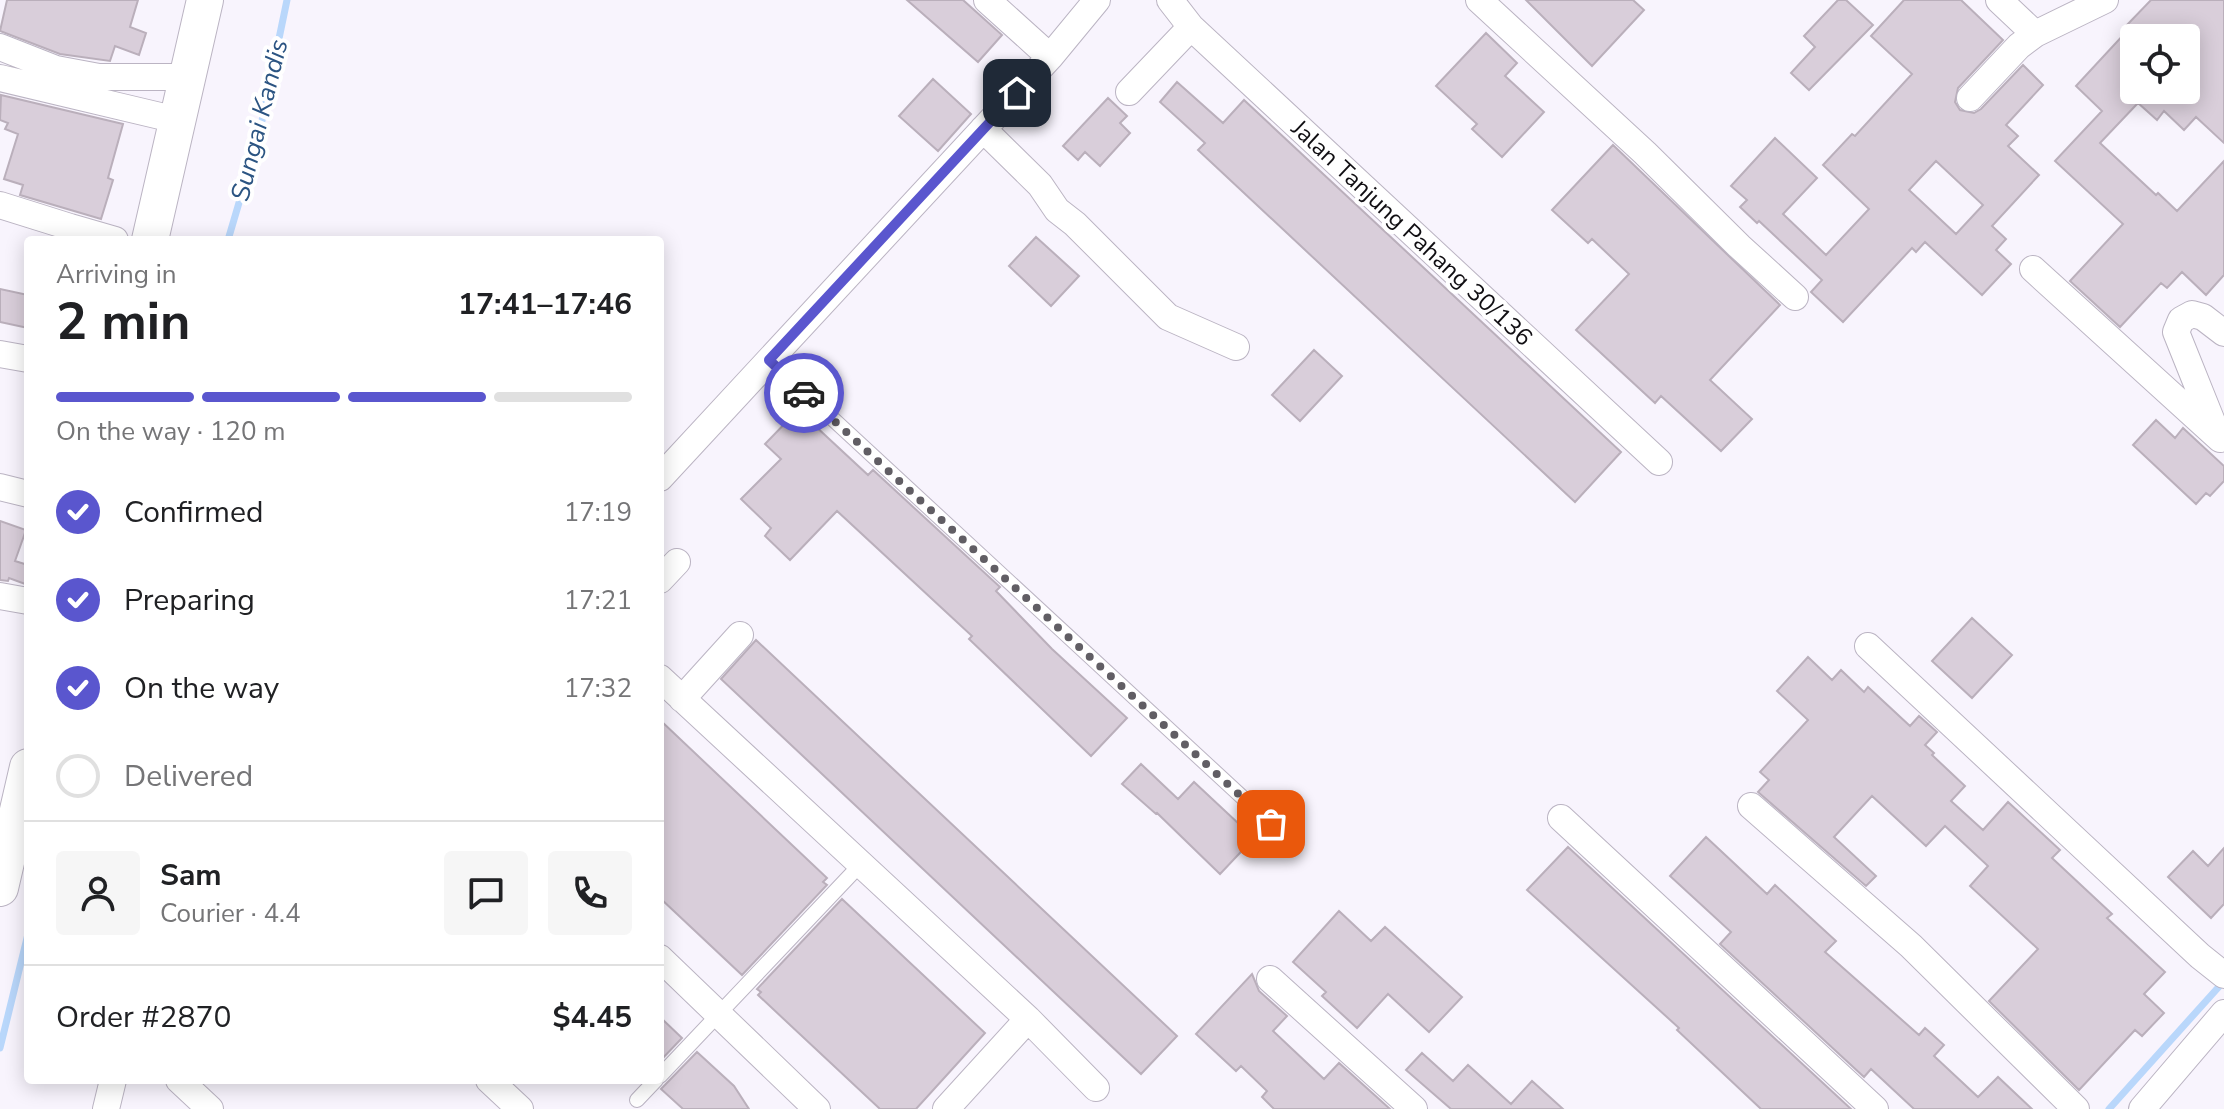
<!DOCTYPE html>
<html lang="en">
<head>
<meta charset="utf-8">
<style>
  body { margin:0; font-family:"Nunito Sans",sans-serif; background:#f6f6f6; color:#202124; height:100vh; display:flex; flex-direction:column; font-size:30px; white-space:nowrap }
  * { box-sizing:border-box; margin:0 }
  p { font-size:26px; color:#757577 }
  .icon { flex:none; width:44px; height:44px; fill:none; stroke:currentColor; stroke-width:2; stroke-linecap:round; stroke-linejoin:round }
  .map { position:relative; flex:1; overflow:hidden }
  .side { position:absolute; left:24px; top:236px; width:640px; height:848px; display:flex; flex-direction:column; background:#fff; border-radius:8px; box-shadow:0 4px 20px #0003 }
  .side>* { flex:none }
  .buttons { position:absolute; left:2120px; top:24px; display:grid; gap:16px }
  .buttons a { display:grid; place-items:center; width:80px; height:80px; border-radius:8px; background:#fff; box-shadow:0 4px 20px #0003; font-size:40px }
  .pin { position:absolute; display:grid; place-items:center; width:68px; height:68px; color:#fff; margin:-34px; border-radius:16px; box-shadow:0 4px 12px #0006 }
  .courier { position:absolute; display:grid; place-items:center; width:80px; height:80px; margin:-40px; border:6px solid #5a56ce; border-radius:50%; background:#fff; color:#222; box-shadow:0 2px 10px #0007 }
  .summary em { font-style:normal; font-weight:700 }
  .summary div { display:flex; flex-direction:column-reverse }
  .summary { display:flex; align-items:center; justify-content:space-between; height:136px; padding:0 32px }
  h1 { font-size:52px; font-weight:700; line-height:60px }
  .bar { display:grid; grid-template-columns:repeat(4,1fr); gap:12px 8px; align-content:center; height:96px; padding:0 32px }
  .bar i { height:10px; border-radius:6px; background:#e0e0e0 }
  .bar .active { background:#5a56ce }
  .bar p { grid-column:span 4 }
  .line { display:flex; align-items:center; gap:20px; padding:0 32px; border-top:2px solid #e0e0e0 }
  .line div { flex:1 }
  .round { display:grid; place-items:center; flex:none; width:84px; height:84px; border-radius:8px; background:#f6f6f6 }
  ol { padding:0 32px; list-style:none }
  li { display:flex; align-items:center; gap:24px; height:88px }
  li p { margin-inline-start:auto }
  li .icon { padding:8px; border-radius:50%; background:#5a56ce; color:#fff; stroke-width:4 }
  li:last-child { color:#757577 }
  li i { width:44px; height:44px; border:4px solid #e0e0e0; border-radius:50% }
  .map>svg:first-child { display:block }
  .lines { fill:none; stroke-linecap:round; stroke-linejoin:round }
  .stream { stroke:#b9d7fb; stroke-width:7 }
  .building { fill:#d9ceda; stroke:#baafbb; stroke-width:2; fill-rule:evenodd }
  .lane-casing { stroke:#bbb4c3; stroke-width:16 }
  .street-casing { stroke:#bbb4c3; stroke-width:28 }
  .secondary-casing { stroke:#bbb4c3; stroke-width:38 }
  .lane { stroke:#fff; stroke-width:14 }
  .street { stroke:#fff; stroke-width:26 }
  .secondary { stroke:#fff; stroke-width:36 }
  .done { stroke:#615e64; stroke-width:8; stroke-dasharray:0 14.4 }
  .route { stroke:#5a56ce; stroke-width:10 }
  .labels { text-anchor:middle; stroke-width:8; stroke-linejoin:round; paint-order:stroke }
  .street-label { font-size:24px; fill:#100e12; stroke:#fff }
  .water-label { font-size:26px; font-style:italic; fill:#2b5482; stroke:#fff }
</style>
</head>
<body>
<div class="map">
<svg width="2224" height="1109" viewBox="0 0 2224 1109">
  <rect width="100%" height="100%" fill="#f8f4fd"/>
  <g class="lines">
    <path class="stream" d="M228,240L259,135L287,0
      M0,1048L28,934
      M2109,1109L2224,981"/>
  </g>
  <path class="building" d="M7,0H138L130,27L146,33L139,55L115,46L110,61L60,54L0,31Z
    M907,0H963L1002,35L978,62Z
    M1526,0H1633L1644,10L1592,66Z
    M1838,0H1846L1873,25L1809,90L1791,73L1815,47L1804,36Z
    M1904,0H1961L2003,40L1958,88L1955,102L1960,110L1974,113L1981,109L2023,65L2043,85L2006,125L2018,136L2008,146L2039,175L1992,226L2006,239L1996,250L2011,264L1982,295L1925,242L1916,252L1912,248L1843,322L1811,292L1822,280L1759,221L1757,223L1740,207L1747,200L1731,186L1775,138L1817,178L1783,214L1826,255L1869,209L1823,165L1852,134L1855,136L1912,74L1871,36ZM1936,161L1983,205L1956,234L1909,190Z
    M2151,0H2224V143L2196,117L2184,130L2164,111L2157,120L2138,103L2100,143L2156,195L2158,193L2177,211L2224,161V275L2206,295L2182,272L2167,288L2161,283L2120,327L2070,281L2123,224L2055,161L2102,111L2076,86L2127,31L2124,28ZM2134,37L2186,38V90H2134Z
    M1486,33L1517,63L1505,76L1544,112L1502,157L1472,129L1477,124L1436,86Z
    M933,79L971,114L938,151L899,116Z
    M1177,82L1223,123L1244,100L1621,452L1575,502L1198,150L1205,143L1160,102Z
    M1,95L123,124L108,178L113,180L101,219L20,195L23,185L4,179L18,134L5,129L8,123L0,120Z
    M1108,98L1127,116L1120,123L1130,133L1100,166L1085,152L1078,160L1063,146Z
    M1613,145L1780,305L1710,380L1752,419L1721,451L1661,396L1655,403L1576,330L1629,274L1592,239L1588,243L1552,210Z
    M1036,237L1079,276L1051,306L1009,266Z
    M0,289L28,295V328L0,322Z
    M1314,350L1342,376L1300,421L1272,395Z
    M798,410L868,475L873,470L1000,587L996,591L1052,649L1127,718L1091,756L969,639L972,636L837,511L790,560L765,536L771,528L741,499L781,459L765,444Z
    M2156,420L2175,438L2183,428L2224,466V481L2210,496L2206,493L2196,504L2133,445Z
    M0,521L26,530L15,561L28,565V585L9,578L8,581L0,580Z
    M1972,618L2012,655L1972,698L1932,661Z
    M756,640L1177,1036L1141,1074L721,679Z
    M1808,657L1832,680L1841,670L1864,692L1868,687L1910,726L1919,716L1937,732L1925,745L1934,753L1932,755L1965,786L1951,801L1983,830L2008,802L2060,850L2052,858L2112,914L2107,918L2165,972L2144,994L2164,1013L2142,1036L2135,1030L2079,1090L1989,1001L2038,949L1970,886L1988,866L1945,826L1926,846L1872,796L1834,837L1876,876L1866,886L1758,792L1769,780L1760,772L1808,720L1777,691Z
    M660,720L827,878L823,882L827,885L742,975L660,898Z
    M1141,764L1178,799L1194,782L1254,838L1220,874L1157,813L1156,814L1122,784Z
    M1706,837L1767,894L1775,885L1836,941L1825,952L1919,1035L1925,1028L1944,1045L1934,1056L1978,1097L1998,1077L2032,1109H1914L1871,1069L1864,1077L1720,944L1731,932L1670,876Z
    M1568,847L1851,1109H1761L1677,1030L1679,1028L1527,890Z
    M2224,848V904L2211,918L2168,877L2193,851L2208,866Z
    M842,899L985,1033L916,1109H880L758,995L761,992L757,989Z
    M1339,911L1371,941L1385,927L1462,997L1429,1032L1388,994L1357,1028L1322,996L1326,992L1293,962Z
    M1252,974L1259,991L1287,1016L1273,1031L1324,1079L1339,1063L1390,1109H1274L1262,1097L1267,1091L1241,1066L1236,1071L1196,1034Z
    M660,1017L682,1038L660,1061Z
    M697,1052L734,1086L749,1109H683L661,1089Z
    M1422,1053L1453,1081L1468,1065L1511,1104L1532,1081L1563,1109H1451L1406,1070Z"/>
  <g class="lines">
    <defs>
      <path id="lane" d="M769,360L1294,845
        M660,1076L860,865
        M637,1100L656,1080"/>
      <path id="street" d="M987,0L1050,57
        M1170,0L1191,27L1659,462
        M1479,0L1645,153L1739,246L1795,297
        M1999,0L2035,34
        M0,47L56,69L99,77H187
        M0,78L177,120
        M1129,92L1191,27
        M1970,98L2019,46L2035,34L2105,0
        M983,129L1040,185L1057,210L1075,224L1168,317L1236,347
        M0,205L70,227
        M69,240L70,227L115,240
        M2033,269L2220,439
        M0,354L28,359
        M2217,434L2176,332L2181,320L2192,314L2203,317L2224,333
        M660,478L1050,57L1097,0
        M0,487L28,494
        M660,580L677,562
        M0,596L28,601
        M1868,646L2200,956L2224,975
        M660,678L1028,1019L1096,1088
        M682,699L740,635
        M1751,806L1911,946L2076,1109
        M1561,818L1875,1109
        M660,958L817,1109
        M1270,979L1414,1109
        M179,1080L210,1109
        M489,1080L520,1109
        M106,1109L113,1080
        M946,1109L1028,1019
        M2142,1109L2224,1013"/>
      <path id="secondary" d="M150,240L205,0
        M0,888L28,767"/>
    </defs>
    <use href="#lane" class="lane-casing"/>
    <use href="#street" class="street-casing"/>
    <use href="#secondary" class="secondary-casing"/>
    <use href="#lane" class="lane"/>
    <use href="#street" class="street"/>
    <use href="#secondary" class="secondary"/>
  </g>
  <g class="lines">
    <path class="done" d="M804,393L1271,824"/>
    <path class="route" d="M804,393L769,360L1017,93"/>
  </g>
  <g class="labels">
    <g class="street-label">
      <text transform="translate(1412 233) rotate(43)" y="8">Jalan Tanjung Pahang 30/136</text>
    </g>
    <g class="water-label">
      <text transform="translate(259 120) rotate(-76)" y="9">Sungai Kandis</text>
    </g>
  </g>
</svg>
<div class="buttons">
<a><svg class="icon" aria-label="locate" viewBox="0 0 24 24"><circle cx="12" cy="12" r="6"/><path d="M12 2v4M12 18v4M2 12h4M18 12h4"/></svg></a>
</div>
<div class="pin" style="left:1271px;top:824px;background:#ea580c"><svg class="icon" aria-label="bag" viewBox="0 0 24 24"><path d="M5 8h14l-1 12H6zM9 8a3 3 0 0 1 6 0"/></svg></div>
<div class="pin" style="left:1017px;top:93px;background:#1f2937"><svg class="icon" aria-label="home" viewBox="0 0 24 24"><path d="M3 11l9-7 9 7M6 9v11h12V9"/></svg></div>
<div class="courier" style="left:804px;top:393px"><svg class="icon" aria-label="car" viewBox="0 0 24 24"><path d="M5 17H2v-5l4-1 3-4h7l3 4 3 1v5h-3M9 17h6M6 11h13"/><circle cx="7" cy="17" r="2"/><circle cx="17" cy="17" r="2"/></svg></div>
<section class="side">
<div class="summary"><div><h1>2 min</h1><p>Arriving in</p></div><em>17:41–17:46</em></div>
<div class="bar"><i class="active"></i><i class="active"></i><i class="active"></i><i></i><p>On the way · 120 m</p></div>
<ol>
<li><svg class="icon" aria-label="check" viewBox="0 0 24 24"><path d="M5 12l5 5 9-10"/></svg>Confirmed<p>17:19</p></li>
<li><svg class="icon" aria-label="check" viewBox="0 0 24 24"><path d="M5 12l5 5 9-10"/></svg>Preparing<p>17:21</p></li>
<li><svg class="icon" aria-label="check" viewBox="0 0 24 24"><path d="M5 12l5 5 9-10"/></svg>On the way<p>17:32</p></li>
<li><i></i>Delivered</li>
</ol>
<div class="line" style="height:144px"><a class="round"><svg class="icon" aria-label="person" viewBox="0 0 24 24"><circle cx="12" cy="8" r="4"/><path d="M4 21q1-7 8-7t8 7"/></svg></a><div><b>Sam</b><p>Courier · 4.4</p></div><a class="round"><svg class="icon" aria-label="chat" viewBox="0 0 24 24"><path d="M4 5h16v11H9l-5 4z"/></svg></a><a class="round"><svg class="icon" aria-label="phone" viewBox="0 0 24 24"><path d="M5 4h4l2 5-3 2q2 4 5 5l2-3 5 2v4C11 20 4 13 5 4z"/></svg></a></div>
<div class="line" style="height:104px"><div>Order #2870</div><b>$4.45</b></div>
</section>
</div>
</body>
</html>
